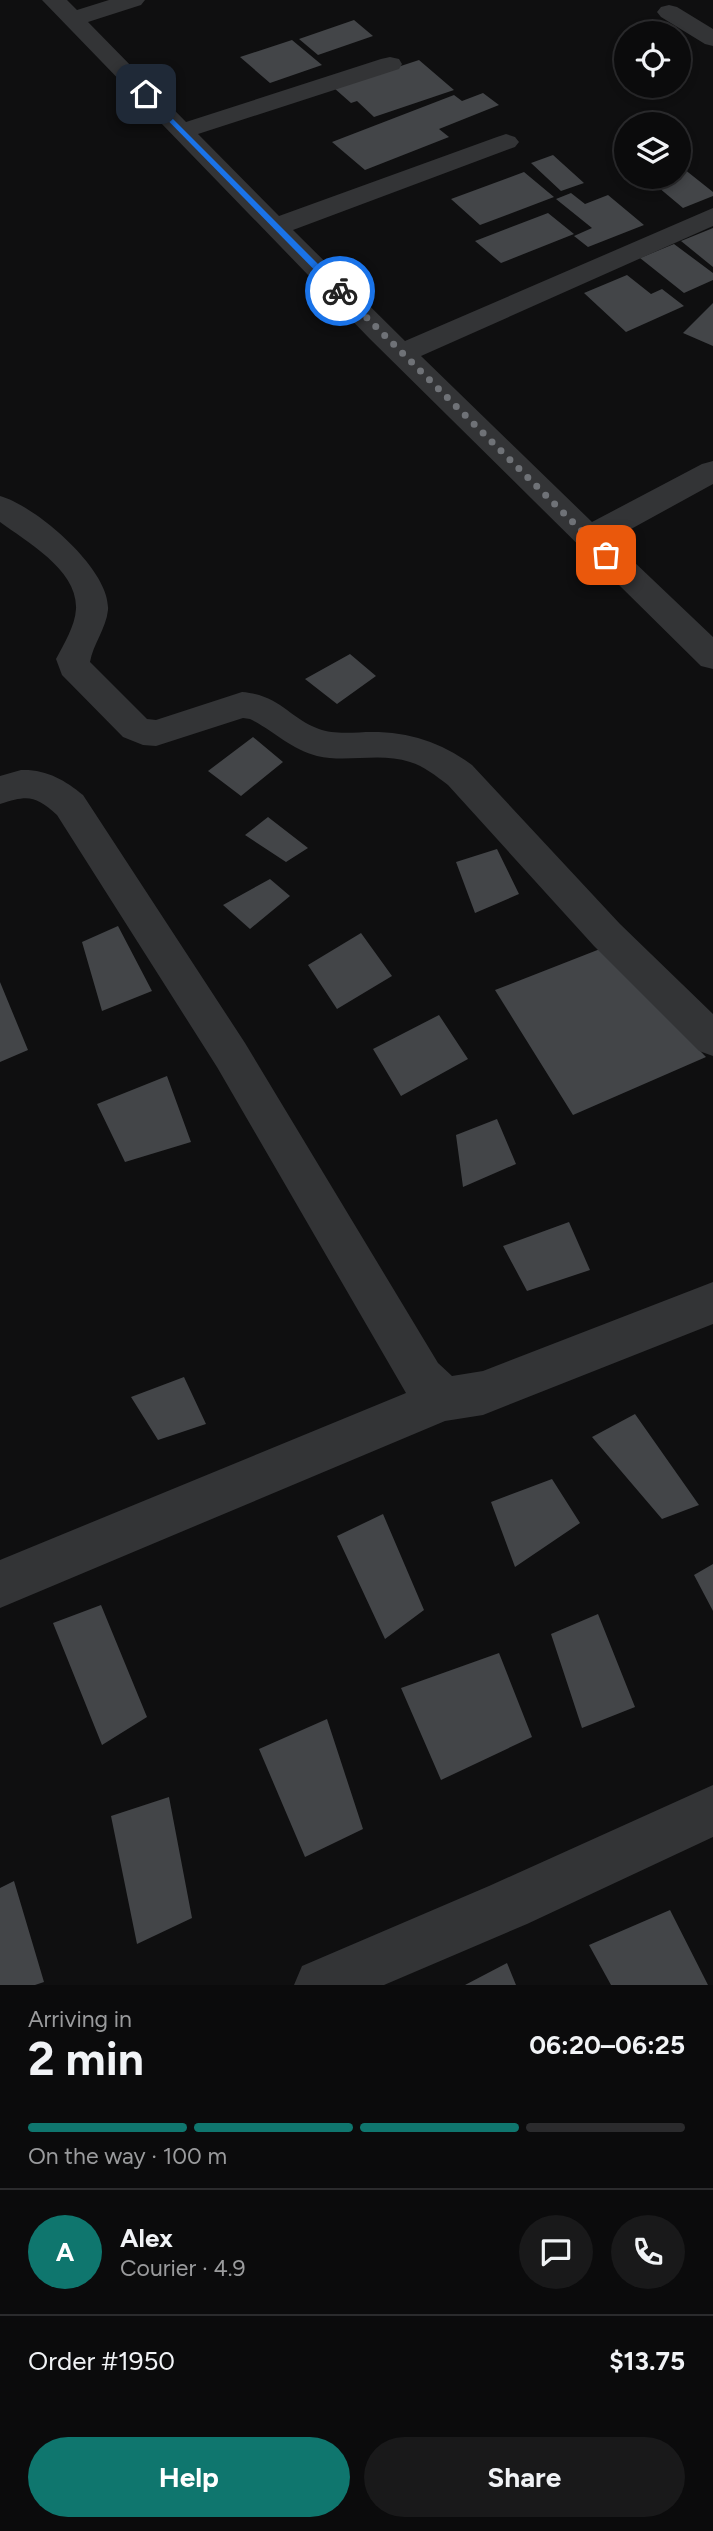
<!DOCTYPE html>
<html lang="en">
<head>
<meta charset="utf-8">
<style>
  body { margin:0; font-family:Figtree,sans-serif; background:#19191a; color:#f1f3f6; height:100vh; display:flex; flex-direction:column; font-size:26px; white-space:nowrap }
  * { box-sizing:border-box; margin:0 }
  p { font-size:23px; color:#9a9b9d }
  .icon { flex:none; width:38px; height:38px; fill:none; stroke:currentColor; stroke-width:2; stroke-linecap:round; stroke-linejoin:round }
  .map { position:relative; height:1985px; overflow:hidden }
  .side { display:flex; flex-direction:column; background:#0b0b0c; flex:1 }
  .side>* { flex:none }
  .fabs { position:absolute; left:614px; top:21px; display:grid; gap:14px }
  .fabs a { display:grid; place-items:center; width:77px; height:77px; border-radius:50%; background:#0b0b0c; box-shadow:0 4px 10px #0003,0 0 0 2px #2b2b2d; font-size:35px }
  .pin { position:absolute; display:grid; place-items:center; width:60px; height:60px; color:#fff; margin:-30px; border-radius:14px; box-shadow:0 4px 10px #0006 }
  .courier { position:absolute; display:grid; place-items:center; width:70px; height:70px; margin:-35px; border:5px solid #1a73e8; border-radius:50%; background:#fff; color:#222; box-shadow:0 2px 9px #0007 }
  .head em { font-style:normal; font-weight:700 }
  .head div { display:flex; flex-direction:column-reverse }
  .head { display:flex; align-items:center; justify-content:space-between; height:119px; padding:0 28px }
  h1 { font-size:46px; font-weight:700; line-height:52px }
  .bar { display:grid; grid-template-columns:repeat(4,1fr); gap:10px 7px; align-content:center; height:84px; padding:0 28px }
  .bar i { height:9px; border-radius:5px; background:#2b2b2d }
  .bar .active { background:#0f766e }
  .bar p { grid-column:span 4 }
  .line { display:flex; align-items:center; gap:18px; padding:0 28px; border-top:2px solid #2b2b2d }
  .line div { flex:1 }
  .round { display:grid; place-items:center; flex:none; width:74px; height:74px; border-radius:37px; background:#19191a }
  .cta { display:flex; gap:14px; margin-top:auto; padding:14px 28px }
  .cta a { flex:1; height:80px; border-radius:42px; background:#0f766e; color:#fff; font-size:28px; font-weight:700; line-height:80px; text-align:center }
  .cta a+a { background:#19191a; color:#f1f3f6 }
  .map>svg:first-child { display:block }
  .building { fill:#434548 }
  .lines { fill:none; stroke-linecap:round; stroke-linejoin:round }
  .street { fill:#333436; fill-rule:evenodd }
  .route { fill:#1a73e8 }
  .done { stroke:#6f7277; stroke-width:7; stroke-dasharray:0 12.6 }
</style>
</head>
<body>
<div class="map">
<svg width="713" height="1985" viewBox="0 0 713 1985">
  <rect width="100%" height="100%" fill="#0f0f10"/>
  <path class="building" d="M354,20L373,36L318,55L299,39Z
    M292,40L322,65L270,83L240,57Z
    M419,60L454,90L374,117L357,101L351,103L334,88Z
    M483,93L499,105L439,129L449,137L365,170L332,142L454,95L462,101Z
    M553,155L584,183L561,191L531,163Z
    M679,165L713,192V196L683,208L652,182L656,181L650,177H679Z
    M524,172L554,197L480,225L451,199Z
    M571,193L585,204L608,195L644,225L588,247L574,236L592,228L556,199Z
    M548,213L574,234L501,263L475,241Z
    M713,228V267L681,241Z
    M674,244L713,273V280L684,293L640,258Z
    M627,275L651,294L662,289L684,306L626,332L584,293Z
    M713,303V346L683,333Z
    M350,654L376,676L337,704L305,679Z
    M253,737L283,762L241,796L208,771Z
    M268,817L308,848L286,862L245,835Z
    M497,849L519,894L475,913L456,862Z
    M270,879L290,896L250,929L223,905Z
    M118,926L152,991L102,1011L82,942Z
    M361,933L392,976L337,1009L308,965Z
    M600,949L706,1057L573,1115L495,990Z
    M0,982L28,1050L0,1062Z
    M439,1015L468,1059L401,1096L373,1049Z
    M167,1076L191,1142L125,1162L97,1104Z
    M497,1119L516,1164L463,1187L456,1135Z
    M569,1222L590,1270L527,1291L503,1246Z
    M184,1377L206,1424L158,1440L131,1397Z
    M635,1414L699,1505L662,1519L592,1437Z
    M552,1479L580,1523L515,1567L491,1502Z
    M383,1514L424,1610L385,1639L337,1536Z
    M713,1564V1611L694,1575Z
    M101,1605L147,1717L102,1745L53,1623Z
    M598,1614L635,1707L582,1728L551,1634Z
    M499,1653L532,1737L441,1780L401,1688Z
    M327,1719L363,1829L305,1857L259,1749Z
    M169,1797L192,1918L137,1944L111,1816Z
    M14,1881L44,1982L35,1985H0V1888Z
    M670,1910L708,1985H611L589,1945Z
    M507,1963L516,1985H465Z"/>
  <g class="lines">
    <path class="street" d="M42,0H67L77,10L109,0H145L141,5L88,22L186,122L381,59L390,57L399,59L402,64L399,69L198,134L279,216L497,137L506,134L515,137L519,142L515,147L293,230L405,341L713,208V226L421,356L592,522L702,464L713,461V484L611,540L713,637V669L701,666L370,339Z
      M669,5L677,7L713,29V46L705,44L661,17L657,12L661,7Z
      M0,496C36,506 111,570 108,610C106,629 93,644 90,662L147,719L156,720L242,692C280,695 289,718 319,729C334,735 356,732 372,732C410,732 442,743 472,765L620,924L713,1014V1056L699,1051L594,946L448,785C436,776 424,766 410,762C380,752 347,763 317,756C290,749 274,731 250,719L243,718L156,746L143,745L123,737L62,675L56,659C64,644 75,626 76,609C78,570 27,542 0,522Z
      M21,770C46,769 65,780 83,795L245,1043L438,1363L452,1376L483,1371L713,1282V1324L483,1415L445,1421L0,1608V1560L406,1393L217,1067L57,815C35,795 28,795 0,804V776Z
      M713,1785V1837L527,1924L384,1985H294L302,1966L489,1886Z"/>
  </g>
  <path class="route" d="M146,92L343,289V293H337L143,95Z"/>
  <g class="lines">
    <path class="done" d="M340,291L606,555"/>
  </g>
</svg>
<div class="fabs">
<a><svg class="icon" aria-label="locate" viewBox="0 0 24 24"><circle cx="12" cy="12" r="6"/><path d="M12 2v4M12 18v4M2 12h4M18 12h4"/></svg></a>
<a><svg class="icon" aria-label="layers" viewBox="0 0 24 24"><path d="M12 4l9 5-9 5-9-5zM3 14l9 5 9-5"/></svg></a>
</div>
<div class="pin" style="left:606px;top:555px;background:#ea580c"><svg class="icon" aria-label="bag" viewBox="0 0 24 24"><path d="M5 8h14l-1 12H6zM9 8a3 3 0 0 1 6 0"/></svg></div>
<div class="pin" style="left:146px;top:94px;background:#1f2937"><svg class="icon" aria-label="home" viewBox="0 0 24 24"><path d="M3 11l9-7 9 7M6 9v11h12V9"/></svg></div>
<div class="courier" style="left:340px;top:291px"><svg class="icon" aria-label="bike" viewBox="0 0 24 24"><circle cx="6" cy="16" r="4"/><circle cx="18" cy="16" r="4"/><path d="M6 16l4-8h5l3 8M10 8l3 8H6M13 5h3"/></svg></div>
</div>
<section class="side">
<div class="head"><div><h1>2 min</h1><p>Arriving in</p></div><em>06:20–06:25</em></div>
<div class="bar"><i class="active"></i><i class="active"></i><i class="active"></i><i></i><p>On the way · 100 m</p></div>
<div class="line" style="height:126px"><b class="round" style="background:#0f766e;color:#fff">A</b><div><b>Alex</b><p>Courier · 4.9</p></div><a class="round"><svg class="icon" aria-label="chat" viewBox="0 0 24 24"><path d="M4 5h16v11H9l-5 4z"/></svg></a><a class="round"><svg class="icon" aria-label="phone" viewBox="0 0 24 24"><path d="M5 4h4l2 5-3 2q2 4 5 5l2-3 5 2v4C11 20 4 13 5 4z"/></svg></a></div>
<div class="line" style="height:91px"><div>Order #1950</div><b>$13.75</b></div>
<div class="cta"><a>Help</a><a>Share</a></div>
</section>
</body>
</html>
